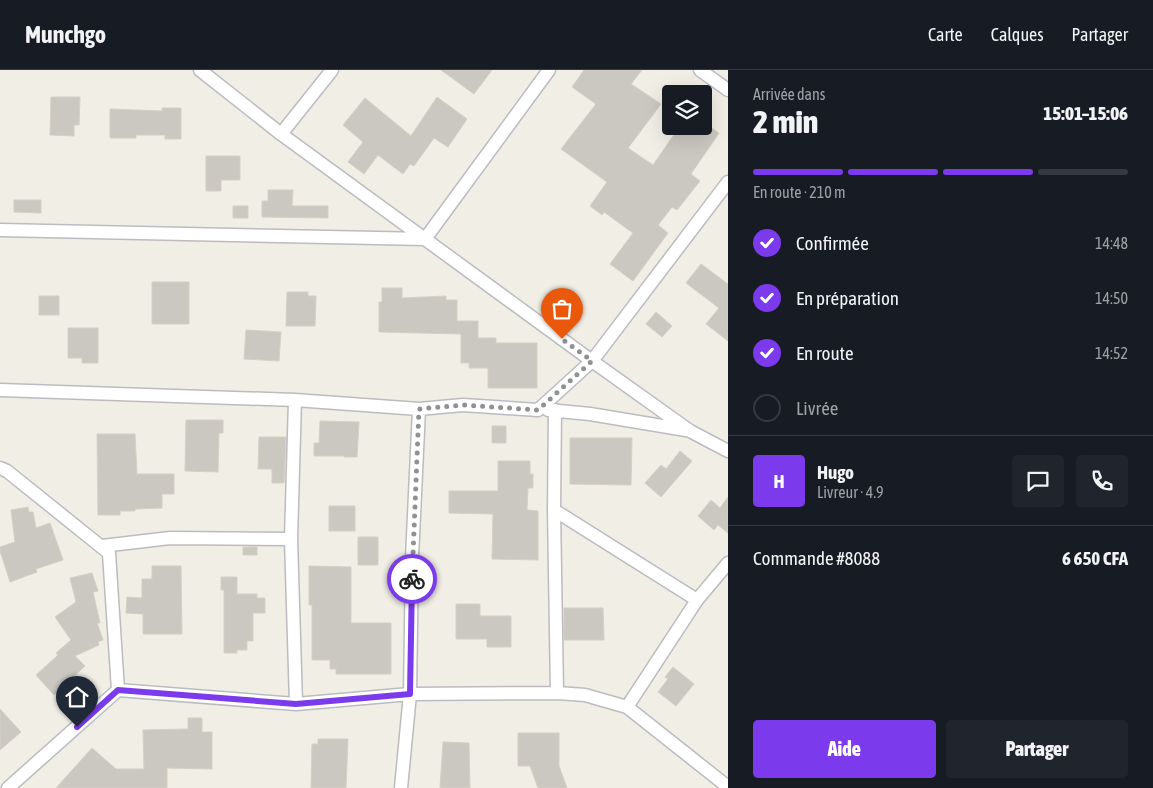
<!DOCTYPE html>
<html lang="fr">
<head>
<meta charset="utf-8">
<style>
  body { margin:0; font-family:"Asap Condensed",sans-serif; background:#20242c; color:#f1f3f6; height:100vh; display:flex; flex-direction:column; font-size:19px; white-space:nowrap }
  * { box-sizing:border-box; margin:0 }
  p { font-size:16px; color:#9ea1a6 }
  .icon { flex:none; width:28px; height:28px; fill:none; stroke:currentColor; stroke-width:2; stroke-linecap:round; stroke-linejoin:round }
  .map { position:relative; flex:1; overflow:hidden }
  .sheet { display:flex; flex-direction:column; background:#171b24; width:425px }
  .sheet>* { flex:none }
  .fabs { position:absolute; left:662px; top:15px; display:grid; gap:10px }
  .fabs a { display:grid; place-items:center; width:50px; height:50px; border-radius:5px; background:#171b24; box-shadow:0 5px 20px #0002; font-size:25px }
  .pin { position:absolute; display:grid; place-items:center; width:42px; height:42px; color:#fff; margin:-51px -21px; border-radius:50% 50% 50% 0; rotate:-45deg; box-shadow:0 0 5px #0007 }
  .pin .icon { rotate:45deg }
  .courier { position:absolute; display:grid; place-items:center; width:50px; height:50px; margin:-25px; border:4px solid #7c3aed; border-radius:50%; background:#fff; color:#222; box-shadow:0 1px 6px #0007 }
  .overview em { font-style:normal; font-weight:800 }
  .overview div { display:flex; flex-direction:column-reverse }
  .overview { display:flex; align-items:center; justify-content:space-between; height:85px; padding:0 25px }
  h1 { font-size:32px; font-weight:800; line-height:38px }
  .bar { display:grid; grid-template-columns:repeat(4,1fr); gap:8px 5px; align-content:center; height:60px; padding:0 25px }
  .bar i { height:6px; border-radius:4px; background:#363941 }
  .bar .current { background:#7c3aed }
  .bar p { grid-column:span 4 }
  .line { display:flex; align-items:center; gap:12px; padding:0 25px; border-top:1px solid #363941 }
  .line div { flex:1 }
  .round { display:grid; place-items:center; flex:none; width:52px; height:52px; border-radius:5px; background:#20242c }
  ol { padding:0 25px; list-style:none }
  li { display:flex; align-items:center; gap:15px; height:55px }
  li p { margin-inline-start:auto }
  li .icon { padding:5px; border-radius:50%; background:#7c3aed; color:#fff; stroke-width:4 }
  li:last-child { color:#9ea1a6 }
  li i { width:28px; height:28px; border:2px solid #363941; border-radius:50% }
  .action { display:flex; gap:10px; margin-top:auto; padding:10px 25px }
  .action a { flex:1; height:58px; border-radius:5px; background:#7c3aed; color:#fff; font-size:20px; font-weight:800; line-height:58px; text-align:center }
  .action a+a { background:#20242c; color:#f1f3f6 }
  header { display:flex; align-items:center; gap:30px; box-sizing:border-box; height:70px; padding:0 25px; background:#171b24; border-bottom:1px solid #363941 }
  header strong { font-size:24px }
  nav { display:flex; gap:28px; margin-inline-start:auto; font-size:18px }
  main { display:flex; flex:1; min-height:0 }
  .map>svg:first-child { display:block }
  .building { fill:#cbc8c2; stroke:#d5d0c3 }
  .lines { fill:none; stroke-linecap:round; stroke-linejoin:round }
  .minor-casing { stroke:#babcc1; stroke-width:15 }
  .minor { stroke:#fff; stroke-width:12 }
  .done { stroke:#909292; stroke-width:5; stroke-dasharray:0 9 }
  .route { stroke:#7c3aed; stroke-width:6 }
</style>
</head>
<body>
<header>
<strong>Munchgo</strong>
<nav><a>Carte</a><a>Calques</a><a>Partager</a></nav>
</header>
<main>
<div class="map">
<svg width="728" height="718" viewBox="0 0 728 718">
  <rect width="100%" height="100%" fill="#f0eee5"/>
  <path class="building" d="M441,0H492L474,24Z
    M584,0H642L631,14L661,34L628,78L653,95L680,56H709L719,63L691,104L700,111L677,140L672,137L658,155L668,163L633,211L610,194L633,163L604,142L602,145L590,136L607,112L561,79L596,34L572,17Z
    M51,27H80L79,55H74V66L50,65Z
    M437,27L467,49L448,77L434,68L414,96L410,94L403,104L378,85L364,104L348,92L363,72L343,55L365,28L411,66Z
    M162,38H181V69H165V65H136V68H110V39L162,41Z
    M206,86H240V110H221V121H206Z
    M268,120H293L292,136H328V148L262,147V131H268Z
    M14,130H41V143L14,142Z
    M233,136H248V148H233Z
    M701,194L728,214V271L706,254L719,238L686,213Z
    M152,212H189V254H152Z
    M382,218H402V228L446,226V230H457V251H478V268H496V273H537V318H488V298H469V293H461V264L379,262V232H382Z
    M287,222H308V226H316L315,256H286Z
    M39,226H59V245H39Z
    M656,242L672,256L662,267L646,254Z
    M68,258H98V293H82V288H68Z
    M246,260L281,262L279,291L244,289Z
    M186,350H223V363H219L218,402L185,401Z
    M320,351L359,352L357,387H344V386H314V373H319Z
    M492,356H506V373H492Z
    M97,364H135L137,404H174V424H162V438L135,439V441H120V445H98Z
    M259,367H286L284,413H272V399H258Z
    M570,368H632L631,415L570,414Z
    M680,381L692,391L661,427L645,413L661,395L666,399Z
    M498,391H530V404H533V418H528L527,440L538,441V490L492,489L493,444L449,443V421H498Z
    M728,427V463L718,455L714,460L698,446L711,430L720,438Z
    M329,436H355V461H329Z
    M28,437L29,442H33L36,458L50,453L63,490L36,499L37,502L10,512L0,481V477L15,472L11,440Z
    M358,467H378V495H358Z
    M243,477H257V485H243Z
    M152,496H181L182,564H143V544L126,543L127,527L142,528V509H152Z
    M309,496L351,497V553H391V604H336V599H330V590H312V535H309Z
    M92,503L98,521L93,522L100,553H97L103,570L98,572L99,575L75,586L85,596L54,625L36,605L58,585L56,583L71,570L55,547L76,532L70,508Z
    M221,507H237V524H257V528H265V543H253V571H247V580H237V583H224V520H221Z
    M456,534H480V546H511V577H487V569H456Z
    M564,538H603L604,570H564Z
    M673,597L694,614L676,636L658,622L668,609L665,607Z
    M0,639L21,662L0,680Z
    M188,648H202V662H212V699L167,698V718H56L92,678L116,699H144L143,660L188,659Z
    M518,663H559V696L567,718H538L530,696H518Z
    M318,669H348L346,718H311L312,674H318Z
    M443,672L469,673L470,718H440Z"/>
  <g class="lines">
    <defs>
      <path id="minor" d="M200,0L281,64L592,291L690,361L728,381
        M700,0L728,20
        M281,64L332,0
        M0,160L425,169L549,0
        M0,320L295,330L419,339L463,335L538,340L592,291L728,112
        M295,330L291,469L296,634
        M548,340L590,344L686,360
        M555,340L554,440L557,623
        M0,398L7,401L109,483L118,620L8,718
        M554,440L697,530
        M102,476L170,468L291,469
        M118,620L296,634L410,624L557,623L585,625L627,637L728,717
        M627,637L697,530L728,493
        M401,718L410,624L412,488L419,339"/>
    </defs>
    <use href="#minor" class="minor-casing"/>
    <use href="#minor" class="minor"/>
  </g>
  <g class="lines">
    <path class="done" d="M412,509L419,339L463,335L538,340L592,291L562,269"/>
    <path class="route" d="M77,657L118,620L296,634L410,624L412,509"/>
  </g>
</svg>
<div class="fabs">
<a><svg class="icon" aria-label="layers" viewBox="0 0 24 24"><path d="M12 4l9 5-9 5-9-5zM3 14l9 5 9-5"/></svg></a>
</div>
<div class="pin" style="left:562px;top:269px;background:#ea580c"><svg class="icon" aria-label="bag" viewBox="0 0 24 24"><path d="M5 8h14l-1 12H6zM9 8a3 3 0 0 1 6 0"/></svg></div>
<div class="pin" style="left:77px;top:657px;background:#1f2937"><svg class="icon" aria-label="home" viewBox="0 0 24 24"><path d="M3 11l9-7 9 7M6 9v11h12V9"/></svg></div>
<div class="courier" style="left:412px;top:509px"><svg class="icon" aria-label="bike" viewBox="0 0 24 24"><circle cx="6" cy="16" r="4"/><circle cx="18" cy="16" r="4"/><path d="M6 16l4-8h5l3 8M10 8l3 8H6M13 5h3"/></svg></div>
</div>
<section class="sheet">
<div class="overview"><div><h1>2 min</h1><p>Arrivée dans</p></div><em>15:01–15:06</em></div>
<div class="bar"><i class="current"></i><i class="current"></i><i class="current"></i><i></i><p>En route · 210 m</p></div>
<ol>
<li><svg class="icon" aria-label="check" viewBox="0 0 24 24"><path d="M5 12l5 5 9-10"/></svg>Confirmée<p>14:48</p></li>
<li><svg class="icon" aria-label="check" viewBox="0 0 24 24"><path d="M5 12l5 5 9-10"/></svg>En préparation<p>14:50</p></li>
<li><svg class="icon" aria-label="check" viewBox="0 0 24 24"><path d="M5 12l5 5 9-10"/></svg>En route<p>14:52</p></li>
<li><i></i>Livrée</li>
</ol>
<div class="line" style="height:90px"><b class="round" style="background:#7c3aed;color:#fff">H</b><div><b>Hugo</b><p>Livreur · 4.9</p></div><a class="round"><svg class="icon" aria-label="chat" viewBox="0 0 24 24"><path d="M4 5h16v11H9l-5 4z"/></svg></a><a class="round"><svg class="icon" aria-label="phone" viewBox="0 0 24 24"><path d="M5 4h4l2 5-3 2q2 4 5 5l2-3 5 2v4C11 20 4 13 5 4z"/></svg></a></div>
<div class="line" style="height:65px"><div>Commande #8088</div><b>6 650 CFA</b></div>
<div class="action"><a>Aide</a><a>Partager</a></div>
</section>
</main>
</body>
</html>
